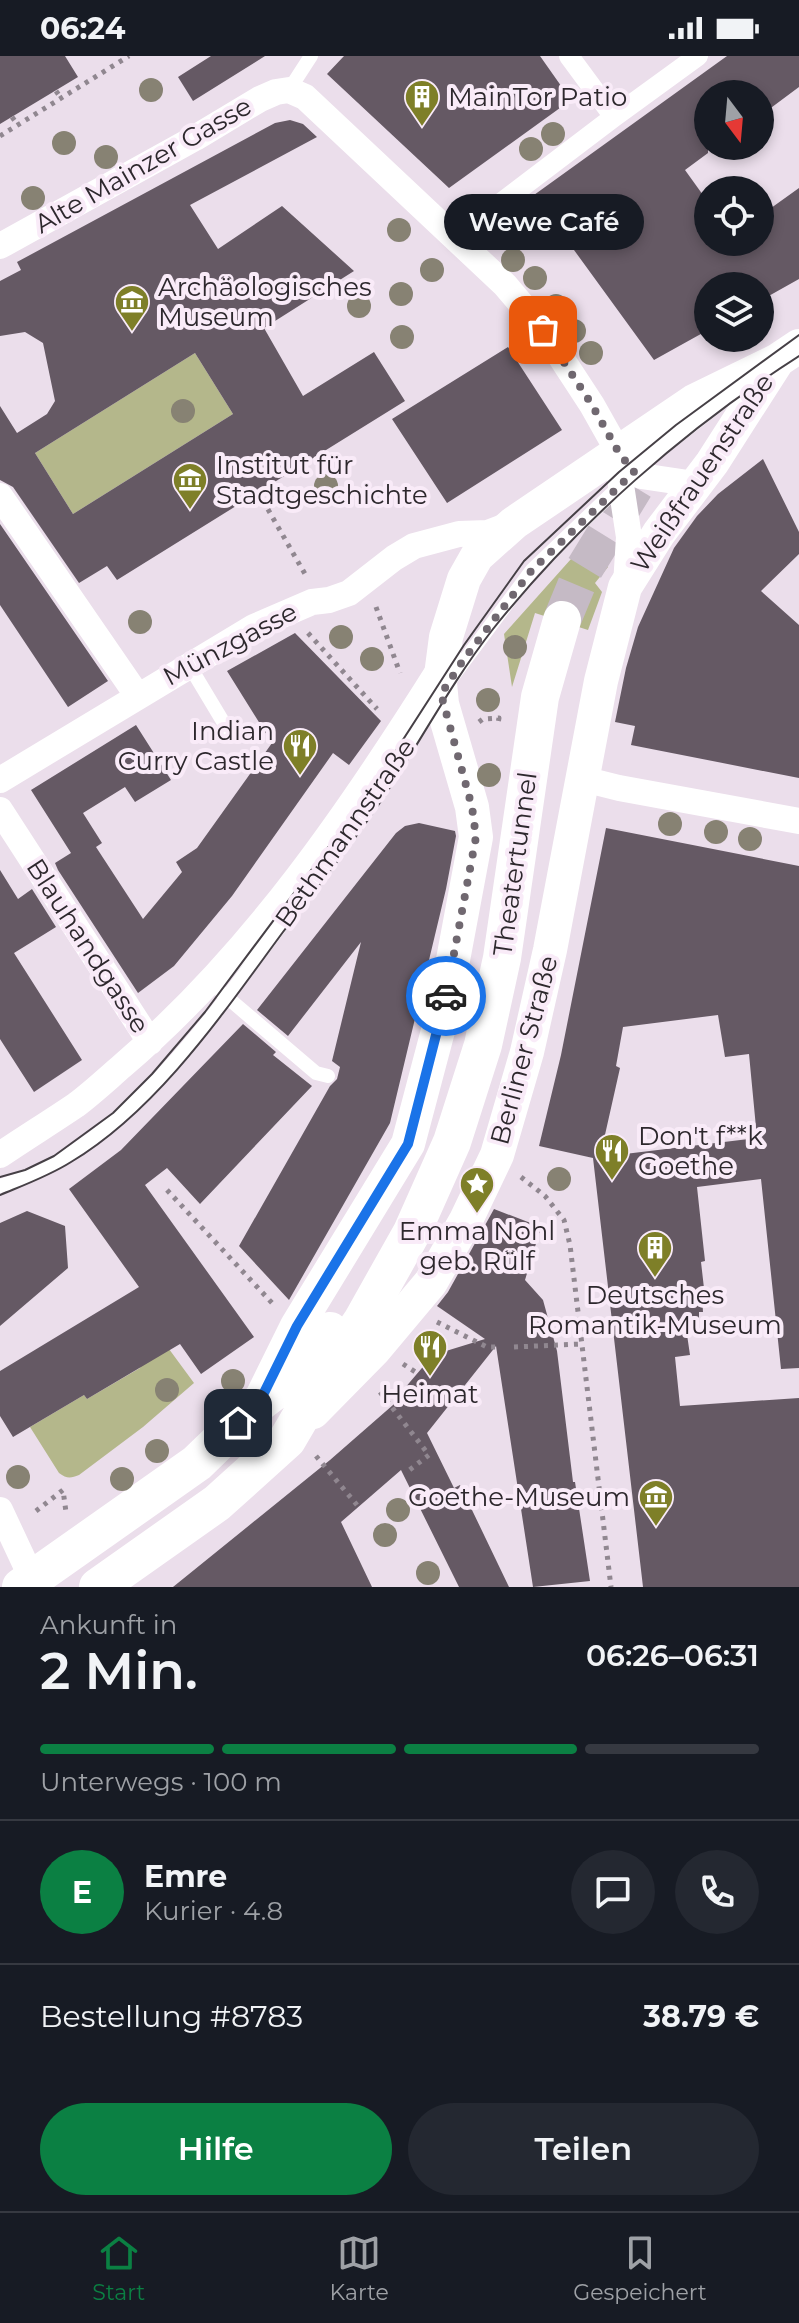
<!DOCTYPE html>
<html lang="de">
<head>
<meta charset="utf-8">
<style>
  body { margin:0; font-family:Montserrat,sans-serif; background:#242831; color:#f1f3f6; height:100vh; display:flex; flex-direction:column; font-size:30px; white-space:nowrap }
  * { box-sizing:border-box; margin:0 }
  p { font-size:26px; color:#9ea1a6 }
  .icon { flex:none; width:44px; height:44px; fill:none; stroke:currentColor; stroke-width:2; stroke-linecap:round; stroke-linejoin:round }
  .map { position:relative; height:1531px; overflow:hidden }
  .side { display:flex; flex-direction:column; background:#171b24; flex:1 }
  .side>* { flex:none }
  .needle { width:52px; rotate:164deg }
  .controls { position:absolute; left:694px; top:24px; display:grid; gap:16px }
  .controls a { display:grid; place-items:center; width:80px; height:80px; border-radius:50%; background:#171b24; box-shadow:0 4px 12px #0003; font-size:40px }
  .pin { position:absolute; display:grid; place-items:center; width:68px; height:68px; color:#fff; margin:-34px; border-radius:16px; box-shadow:0 4px 12px #0006 }
  .courier { position:absolute; display:grid; place-items:center; width:80px; height:80px; margin:-40px; border:6px solid #1a73e8; border-radius:50%; background:#fff; color:#222; box-shadow:0 2px 10px #0007 }
  .bubble { position:absolute; height:56px; border-radius:28px; background:#171b24; box-shadow:0 4px 12px #0003; font-size:26px; font-weight:600; line-height:56px; text-align:center }
  .summary em { font-style:normal; font-weight:600 }
  .summary div { display:flex; flex-direction:column-reverse }
  .summary { display:flex; align-items:center; justify-content:space-between; height:136px; padding:0 40px }
  h1 { font-size:52px; font-weight:600; line-height:60px }
  .bar { display:grid; grid-template-columns:repeat(4,1fr); gap:12px 8px; align-content:center; height:96px; padding:0 40px }
  .bar i { height:10px; border-radius:6px; background:#363941 }
  .bar .active { background:#0b8043 }
  .bar p { grid-column:span 4 }
  .line { display:flex; align-items:center; gap:20px; padding:0 40px; border-top:2px solid #363941 }
  .line div { flex:1 }
  .round { display:grid; place-items:center; flex:none; width:84px; height:84px; border-radius:42px; background:#242831 }
  .button { display:flex; gap:16px; margin-top:auto; padding:16px 40px }
  .button a { flex:1; height:92px; border-radius:48px; background:#0b8043; color:#fff; font-size:32px; font-weight:600; line-height:92px; text-align:center }
  .button a+a { background:#242831; color:#f1f3f6 }
  .status { display:flex; justify-content:space-between; align-items:center; height:56px; padding:0 40px; background:#171b24; direction:ltr }
  .status svg { height:22px; fill:currentColor }
  .tabs { display:flex; justify-content:space-around; align-items:center; height:112px; border-top:2px solid #363941; background:#171b24; font-size:22px; color:#9ea1a6 }
  .tabs a { display:grid; justify-items:center; gap:4px }
  .tabs .active { color:#0b8043 }
  .map>svg:first-child { display:block }
  .green { fill:#b4b78b }
  .building { fill:#655964; fill-rule:evenodd }
  .lines { fill:none; stroke-linecap:round; stroke-linejoin:round }
  .secondary-tunnel { stroke:#c5bac5; stroke-width:38; stroke-dasharray:38 19; stroke-linecap:butt }
  .path { stroke:#908790; stroke-width:5; stroke-dasharray:4 6; stroke-linecap:butt }
  .service { stroke:#fff; stroke-width:14 }
  .pedestrian { stroke:#fff; stroke-width:20 }
  .minor { stroke:#fff; stroke-width:26 }
  .tertiary { stroke:#fff; stroke-width:34 }
  .secondary { stroke:#fff; stroke-width:38 }
  .tram { stroke:#464046; stroke-width:2 }
  .tree { fill:#878273 }
  .done { stroke:#706870; stroke-width:8; stroke-dasharray:0 14.4 }
  .route { stroke:#1a73e8; stroke-width:10 }
  .labels { text-anchor:middle; stroke-width:8; stroke-linejoin:round; paint-order:stroke }
  .poi-label { font-size:26px; fill:#2d282d; stroke:#f9ebf8; text-anchor:start }
  .street-label { font-size:26px; fill:#2d282d; stroke:#f9ebf8 }
</style>
</head>
<body>
<div class="status"><b>06:24</b><svg viewBox="0 0 49 12"><path d="M0 12V9h3v3zM5 12V6h3v6zM10 12V3h3v9zM15 12V0h3v12zM26 1h20v11H26zM47 4h2v5h-2z"/></svg></div>
<div class="map">
<svg width="799" height="1531" viewBox="0 0 799 1531">
  <rect width="100%" height="100%" fill="#ebdeeb"/>
  <path class="green" d="M195,297L233,358L73,458L35,397Z
    M588,484L608,511L595,527L602,536L588,574L535,557L512,631L504,578Z
    M155,1274L194,1327L143,1371L79,1419C71,1422 67,1423 59,1417L30,1371L84,1339L87,1343L140,1312Z"/>
  <path class="building" d="M0,0H65L78,21L0,68Z
    M211,0H265L193,45L178,21Z
    M344,0H540L571,44L449,132L327,18Z
    M727,0H799V31L760,60V38H708V97L685,114L708,146V186H760V160L799,132V223L760,245V230H708V274L654,304L534,139Z
    M290,64L303,68L317,81L190,149L218,193L282,150L354,215L264,272L303,340L374,296L405,345L117,524L107,510L79,527L13,431L0,424V350L17,377L47,358L55,345L43,287L25,276L0,280V225L21,214L17,206L275,67ZM195,297L233,358L73,458L35,397Z
    M508,291L562,374L447,447L392,363Z
    M763,403L799,476V498L761,535L799,569V722L631,689L635,670L615,666L626,612L638,571L674,492L697,460L718,438Z
    M0,468L108,625L68,651L0,549Z
    M295,577L381,665L349,709L333,697L232,840L174,910L138,937L58,814L55,807L71,797L31,734L136,669L171,724L135,746L125,731L83,757L102,787L96,791L143,863L182,816L176,806L197,792L272,687L227,615Z
    M419,767L455,775L456,780L446,833L390,1067L289,1244L239,1190L330,1030L337,1023L340,1011L332,1005L361,886L288,980L257,954L396,777L405,770Z
    M606,772L799,810V1312L781,1313L761,1123L697,1131L705,1205L701,1206L705,1241H702L703,1256H699V1264L685,1265L690,1299L675,1301L680,1350L799,1342V1531H643L593,1102L539,1090L561,999ZM718,959L725,1001L749,998L757,1082L600,1101L620,1012L616,1010L623,971Z
    M0,814L18,843L32,833L56,871L14,897L82,1004L34,1036L0,983Z
    M243,968L276,996L273,999L312,1030L200,1148L167,1112L145,1129L254,1281L201,1318L180,1288L87,1343L84,1339L13,1381L0,1360V1315L139,1231L69,1133L121,1094Z
    M494,1153L541,1171L525,1224L543,1244L557,1295L573,1426H575L590,1525L533,1531L496,1290L427,1377L454,1432L460,1429L509,1531H459L401,1414L341,1466L372,1531H173L330,1404L401,1342L404,1333L433,1299L485,1283L437,1250L448,1236Z
    M27,1155L65,1170L68,1212L0,1270V1167Z"/>
  <g class="lines">
    <path class="secondary-tunnel" d="M562,564L581,518L640,422"/>
    <path class="path" d="M56,35L61,42
      M12,61L18,69
      M0,80L129,0
      M258,436L305,518
      M376,551L400,617
      M308,577L377,653
      M479,666L483,663L499,662L498,667
      M521,1121L545,1140L564,1164L570,1189L611,1531
      M167,1134L273,1248
      M437,1266L487,1291H498
      M514,1291L582,1288
      M403,1308L417,1317
      M380,1336L429,1399L408,1415
      M316,1400L357,1449
      M36,1455L63,1434L66,1456"/>
    <path class="service" d="M289,34L311,0
      M189,609L228,674
      M450,624L532,514L646,405L722,346
      M222,937L316,1017L328,1020
      M0,1130C121,1096 212,961 284,865C315,822 348,781 377,737C398,707 417,675 436,645"/>
    <path class="pedestrian" d="M569,0L614,61
      M456,181L614,61L698,0"/>
    <path class="minor" d="M0,190L195,82L260,43L276,36L289,34L305,41L505,229L543,274L592,349L619,397L634,416L641,420L695,428
      M619,397V416L629,481L626,529
      M0,440L137,639
      M583,723L619,732L799,765
      M0,724L254,571L312,546L329,544L349,537L394,502L414,490L459,478L488,477L509,469
      M0,754L150,986
      M0,1099C25,1082 51,1066 76,1049C92,1037 107,1023 122,1010C253,898 351,754 442,609
      M0,1454L36,1531"/>
    <path class="tertiary" d="M259,1347L297,1270L408,1088L444,952L476,781L472,751L442,648L440,627L446,581L464,523L477,500L514,467L694,345L778,304L799,290
      M313,1356L374,1294L431,1226L466,1164L497,1099L527,996L550,894L601,625L625,531L659,477L712,407L778,304"/>
    <path class="secondary" d="M21,1531L197,1407L259,1347L289,1324L330,1275
      M98,1531L217,1447L287,1384L328,1314L362,1265L412,1176L452,1086L483,989L502,902L540,641L562,564"/>
    <path class="tram" d="M0,1121L25,1114L54,1100L113,1057L152,1018L205,956L368,738L464,589L524,505L619,416L676,369L799,279
      M0,1139C24,1129 49,1120 71,1106C158,1054 224,956 283,876C316,833 351,790 381,745C419,688 451,627 493,573C578,467 685,373 799,300"/>
  </g>
  <g class="tree">
    <circle cx="151" cy="34" r="12"/>
    <circle cx="553" cy="78" r="12"/>
    <circle cx="64" cy="87" r="12"/>
    <circle cx="531" cy="93" r="12"/>
    <circle cx="106" cy="101" r="12"/>
    <circle cx="33" cy="142" r="12"/>
    <circle cx="399" cy="174" r="12"/>
    <circle cx="513" cy="204" r="12"/>
    <circle cx="432" cy="214" r="12"/>
    <circle cx="535" cy="222" r="12"/>
    <circle cx="401" cy="238" r="12"/>
    <circle cx="359" cy="250" r="12"/>
    <circle cx="556" cy="250" r="12"/>
    <circle cx="574" cy="275" r="12"/>
    <circle cx="402" cy="281" r="12"/>
    <circle cx="591" cy="297" r="12"/>
    <circle cx="183" cy="355" r="12"/>
    <circle cx="326" cy="430" r="12"/>
    <circle cx="140" cy="566" r="12"/>
    <circle cx="341" cy="581" r="12"/>
    <circle cx="515" cy="591" r="12"/>
    <circle cx="372" cy="603" r="12"/>
    <circle cx="488" cy="644" r="12"/>
    <circle cx="489" cy="719" r="12"/>
    <circle cx="670" cy="768" r="12"/>
    <circle cx="716" cy="776" r="12"/>
    <circle cx="750" cy="783" r="12"/>
    <circle cx="559" cy="1123" r="12"/>
    <circle cx="233" cy="1325" r="12"/>
    <circle cx="167" cy="1334" r="12"/>
    <circle cx="157" cy="1395" r="12"/>
    <circle cx="18" cy="1421" r="12"/>
    <circle cx="122" cy="1423" r="12"/>
    <circle cx="398" cy="1454" r="12"/>
    <circle cx="385" cy="1479" r="12"/>
    <circle cx="428" cy="1517" r="12"/>
  </g>
  <g class="lines">
    <path class="done" d="M446,940L476,781L472,751L441,638L464,603L532,514L634,416L619,397L592,349L543,274"/>
    <path class="route" d="M238,1367L259,1347L297,1270L408,1088L446,940"/>
  </g>
  <defs>
    <symbol id="building-pin" viewBox="-11 -11 22 30"><path d="M0 17L-7.5 6A9.5 9.5 0 1 1 7.5 6Z" fill="#7e7f28" stroke="#f9ebf8"/><path d="M-4-6H4V6H1V3H-1V6H-4ZM-2.5-4.3h1.7v1.8h-1.7ZM.8-4.3h1.7v1.8H.8ZM-2.5-1h1.7V.8h-1.7ZM.8-1h1.7V.8H.8Z" fill="#fff"/></symbol>
    <symbol id="museum-pin" viewBox="-11 -11 22 30"><path d="M0 17L-7.5 6A9.5 9.5 0 1 1 7.5 6Z" fill="#7e7f28" stroke="#f9ebf8"/><path d="M0-6L6-3V-2H-6V-3ZM-5-1h2V3h-2ZM-1-1h2V3h-2ZM3-1h2V3H3ZM-6 4H6V6H-6Z" fill="#fff"/></symbol>
    <symbol id="restaurant-pin" viewBox="-11 -11 22 30"><path d="M0 17L-7.5 6A9.5 9.5 0 1 1 7.5 6Z" fill="#7e7f28" stroke="#f9ebf8"/><path d="M-5-6h1v4h1v-4h1v4h1v-4h1v5L-1.5 .5V6h-2V.5L-5-1ZM5-6V6H3V1.5H1.5Q1.5-4 5-6Z" fill="#fff"/></symbol>
    <symbol id="sight-pin" viewBox="-11 -11 22 30"><path d="M0 17L-7.5 6A9.5 9.5 0 1 1 7.5 6Z" fill="#7e7f28" stroke="#f9ebf8"/><path d="M0-6L1.8-2.2L6-1.7L2.9 1.2L3.7 5.4L0 3.3L-3.7 5.4L-2.9 1.2L-6-1.7L-1.8-2.2Z" fill="#fff"/></symbol>
  </defs>
  <g fill-rule="evenodd">
    <use href="#building-pin" x="402" y="21" width="40" height="54"/>
    <use href="#museum-pin" x="112" y="226" width="40" height="54"/>
    <use href="#museum-pin" x="170" y="404" width="40" height="54"/>
    <use href="#restaurant-pin" x="280" y="670" width="40" height="54"/>
    <use href="#restaurant-pin" x="592" y="1075" width="40" height="54"/>
    <use href="#sight-pin" x="457" y="1108" width="40" height="54"/>
    <use href="#building-pin" x="635" y="1172" width="40" height="54"/>
    <use href="#restaurant-pin" x="410" y="1271" width="40" height="54"/>
    <use href="#museum-pin" x="636" y="1421" width="40" height="54"/>
  </g>
  <g class="labels">
    <g class="poi-label">
      <text x="448" y="50">MainTor Patio</text>
      <text x="158" y="240">Archäologisches<tspan x="158" dy="30">Museum</tspan></text>
      <text x="216" y="418">Institut für<tspan x="216" dy="30">Stadtgeschichte</tspan></text>
      <text x="274" y="684" text-anchor="end">Indian<tspan x="274" dy="30">Curry Castle</tspan></text>
      <text x="638" y="1089">Don't f**k<tspan x="638" dy="30">Goethe</tspan></text>
      <text x="477" y="1184" text-anchor="middle">Emma Nohl<tspan x="477" dy="30">geb. Rülf</tspan></text>
      <text x="655" y="1248" text-anchor="middle">Deutsches<tspan x="655" dy="30">Romantik-Museum</tspan></text>
      <text x="430" y="1347" text-anchor="middle">Heimat</text>
      <text x="630" y="1450" text-anchor="end">Goethe-Museum</text>
    </g>
    <g class="street-label">
      <text transform="translate(143 109) rotate(-30)" y="9">Alte Mainzer Gasse</text>
      <text transform="translate(702 417) rotate(-56)" y="9">Weißfrauenstraße</text>
      <text transform="translate(230 588) rotate(-28)" y="9">Münzgasse</text>
      <text transform="translate(345 777) rotate(-55)" y="9">Bethmannstraße</text>
      <text transform="translate(515 808) rotate(-82)" y="9">Theatertunnel</text>
      <text transform="translate(88 890) rotate(57)" y="9">Blauhandgasse</text>
      <text transform="translate(524 994) rotate(-75)" y="9">Berliner Straße</text>
    </g>
  </g>
</svg>
<div class="controls">
<a><svg class="needle" viewBox="-14 -14 28 28"><path d="M0-13l5 13h-10z" fill="#e53935"/><path d="M0 13l5-13h-10z" fill="#9ea1a6"/></svg></a>
<a><svg class="icon" aria-label="locate" viewBox="0 0 24 24"><circle cx="12" cy="12" r="6"/><path d="M12 2v4M12 18v4M2 12h4M18 12h4"/></svg></a>
<a><svg class="icon" aria-label="layers" viewBox="0 0 24 24"><path d="M12 4l9 5-9 5-9-5zM3 14l9 5 9-5"/></svg></a>
</div>
<div class="pin" style="left:543px;top:274px;background:#ea580c"><svg class="icon" aria-label="bag" viewBox="0 0 24 24"><path d="M5 8h14l-1 12H6zM9 8a3 3 0 0 1 6 0"/></svg></div>
<div class="pin" style="left:238px;top:1367px;background:#1f2937"><svg class="icon" aria-label="home" viewBox="0 0 24 24"><path d="M3 11l9-7 9 7M6 9v11h12V9"/></svg></div>
<div class="courier" style="left:446px;top:940px"><svg class="icon" aria-label="car" viewBox="0 0 24 24"><path d="M5 17H2v-5l4-1 3-4h7l3 4 3 1v5h-3M9 17h6M6 11h13"/><circle cx="7" cy="17" r="2"/><circle cx="17" cy="17" r="2"/></svg></div>
<div class="bubble" style="left:444px;top:138px;width:200px">Wewe Café</div>
</div>
<section class="side">
<div class="summary"><div><h1>2 Min.</h1><p>Ankunft in</p></div><em>06:26–06:31</em></div>
<div class="bar"><i class="active"></i><i class="active"></i><i class="active"></i><i></i><p>Unterwegs · 100 m</p></div>
<div class="line" style="height:144px"><b class="round" style="background:#0b8043;color:#fff">E</b><div><b>Emre</b><p>Kurier · 4.8</p></div><a class="round"><svg class="icon" aria-label="chat" viewBox="0 0 24 24"><path d="M4 5h16v11H9l-5 4z"/></svg></a><a class="round"><svg class="icon" aria-label="phone" viewBox="0 0 24 24"><path d="M5 4h4l2 5-3 2q2 4 5 5l2-3 5 2v4C11 20 4 13 5 4z"/></svg></a></div>
<div class="line" style="height:104px"><div>Bestellung #8783</div><b>38.79 €</b></div>
<div class="button"><a>Hilfe</a><a>Teilen</a></div>
</section>
<nav class="tabs">
<a class="active"><svg class="icon" aria-label="home" viewBox="0 0 24 24"><path d="M3 11l9-7 9 7M6 9v11h12V9"/></svg>Start</a>
<a><svg class="icon" aria-label="map" viewBox="0 0 24 24"><path d="M3 6l6-2 6 2 6-2v14l-6 2-6-2-6 2zM9 4v14M15 6v14"/></svg>Karte</a>
<a><svg class="icon" aria-label="saved" viewBox="0 0 24 24"><path d="M7 4h10v16l-5-4-5 4z"/></svg>Gespeichert</a>
</nav>
</body>
</html>
